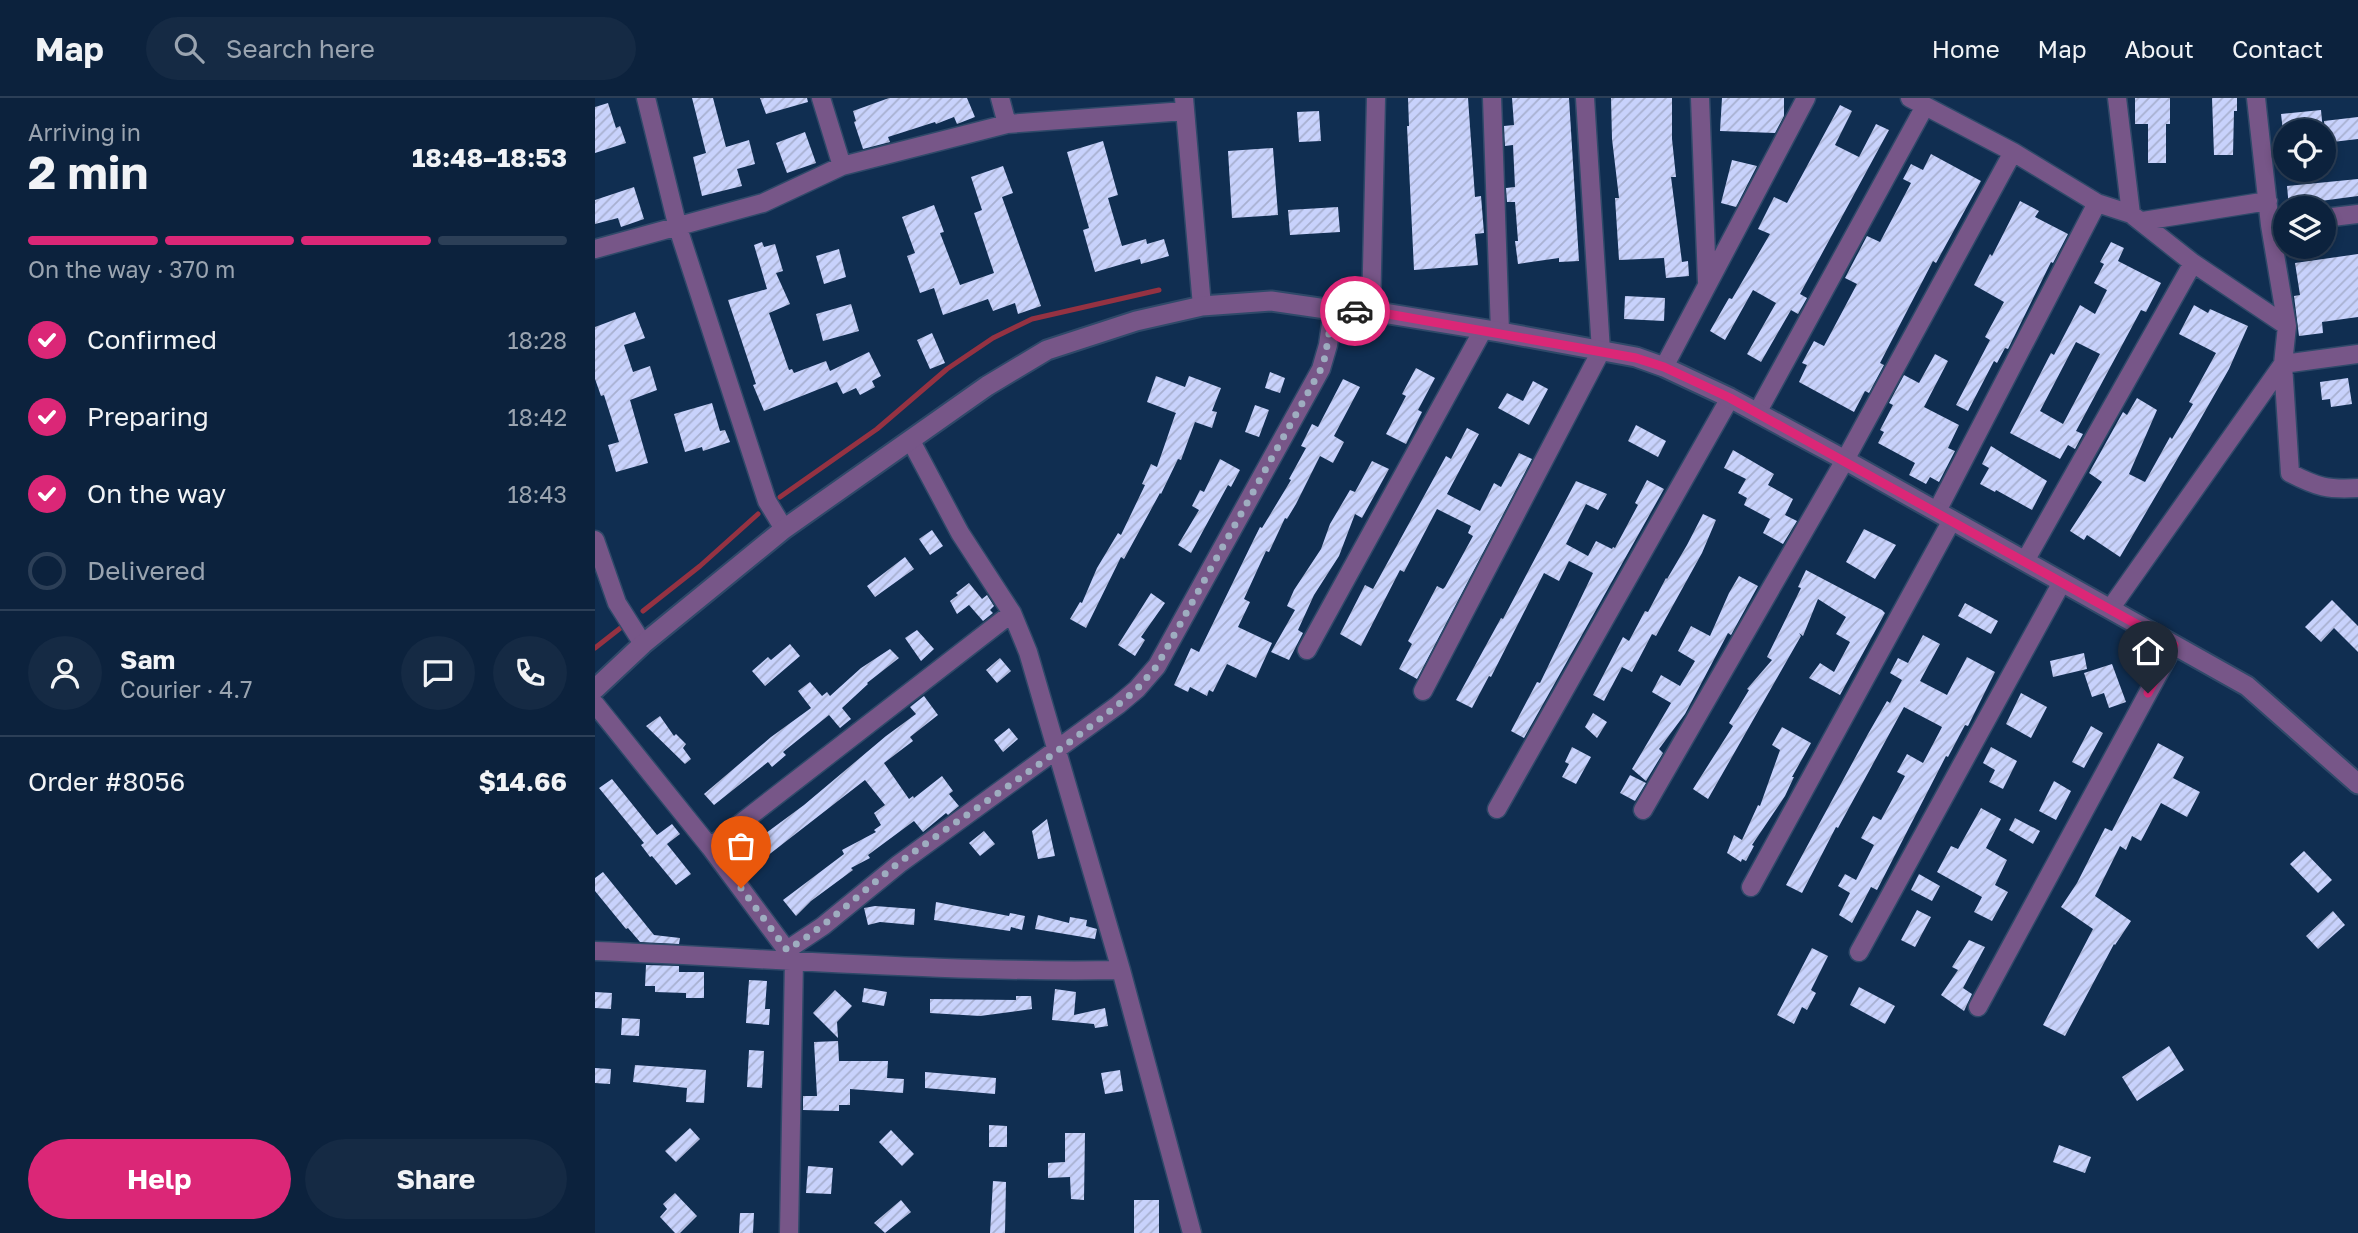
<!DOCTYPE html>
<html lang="en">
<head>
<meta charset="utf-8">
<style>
  body { margin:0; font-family:"Golos Text",sans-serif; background:#152a44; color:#f1f3f6; height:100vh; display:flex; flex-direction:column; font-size:26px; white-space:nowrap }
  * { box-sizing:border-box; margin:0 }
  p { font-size:23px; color:#9aa4b0 }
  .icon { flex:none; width:38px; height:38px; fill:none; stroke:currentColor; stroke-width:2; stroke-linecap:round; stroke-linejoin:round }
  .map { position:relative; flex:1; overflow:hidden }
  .sheet { display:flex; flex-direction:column; background:#0c223d; width:595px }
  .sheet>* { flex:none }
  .tools { position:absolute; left:1678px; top:21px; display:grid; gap:14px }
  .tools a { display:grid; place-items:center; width:63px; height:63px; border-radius:50%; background:#0c223d; box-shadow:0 4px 10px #0003,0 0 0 2px #2c3f57; font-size:35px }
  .pin { position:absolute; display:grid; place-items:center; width:60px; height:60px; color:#fff; margin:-72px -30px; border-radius:50% 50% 50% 0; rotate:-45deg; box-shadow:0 0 7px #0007 }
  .pin .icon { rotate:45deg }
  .courier { position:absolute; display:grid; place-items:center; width:70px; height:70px; margin:-35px; border:5px solid #db2777; border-radius:50%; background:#fff; color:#222; box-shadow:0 2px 9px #0007 }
  .overview em { font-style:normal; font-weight:700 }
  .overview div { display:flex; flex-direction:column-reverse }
  .overview { display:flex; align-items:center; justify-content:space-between; height:119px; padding:0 28px }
  h1 { font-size:46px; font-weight:700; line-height:52px }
  .bar { display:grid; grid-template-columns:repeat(4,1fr); gap:10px 7px; align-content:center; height:84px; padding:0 28px }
  .bar i { height:9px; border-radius:5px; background:#2c3f57 }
  .bar .selected { background:#db2777 }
  .bar p { grid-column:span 4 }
  .line { display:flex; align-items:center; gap:18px; padding:0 28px; border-top:2px solid #2c3f57 }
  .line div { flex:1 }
  .round { display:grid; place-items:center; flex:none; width:74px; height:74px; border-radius:37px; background:#152a44 }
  ol { padding:0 28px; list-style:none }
  li { display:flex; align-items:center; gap:21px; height:77px }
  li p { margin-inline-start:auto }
  li .icon { padding:7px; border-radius:50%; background:#db2777; color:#fff; stroke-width:4 }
  li:last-child { color:#9aa4b0 }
  li i { width:38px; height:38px; border:4px solid #2c3f57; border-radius:50% }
  .action { display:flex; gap:14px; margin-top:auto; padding:14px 28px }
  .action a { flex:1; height:80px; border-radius:42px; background:#db2777; color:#fff; font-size:28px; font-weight:700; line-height:80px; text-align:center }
  .action a+a { background:#152a44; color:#f1f3f6 }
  header { display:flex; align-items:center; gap:42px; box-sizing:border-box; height:98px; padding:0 35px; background:#0c223d; border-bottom:2px solid #2c3f57 }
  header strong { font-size:33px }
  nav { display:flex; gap:38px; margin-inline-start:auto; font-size:24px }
  .search { width:490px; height:63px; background:#152a44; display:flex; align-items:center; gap:18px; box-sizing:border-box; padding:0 24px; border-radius:38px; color:#9aa4b0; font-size:26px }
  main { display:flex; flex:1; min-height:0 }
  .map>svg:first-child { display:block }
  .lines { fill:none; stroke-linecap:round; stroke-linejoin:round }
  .stream { stroke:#953242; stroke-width:5 }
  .building { fill:url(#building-hatch); fill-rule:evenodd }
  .minor-casing { stroke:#2f4969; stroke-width:21 }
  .tertiary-casing { stroke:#2f4969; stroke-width:23 }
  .minor { stroke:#775688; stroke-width:18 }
  .tertiary { stroke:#775688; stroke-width:19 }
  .done { stroke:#9eadc0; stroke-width:7; stroke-dasharray:0 12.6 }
  .route { stroke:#db2777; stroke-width:9 }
</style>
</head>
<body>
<header>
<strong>Map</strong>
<div class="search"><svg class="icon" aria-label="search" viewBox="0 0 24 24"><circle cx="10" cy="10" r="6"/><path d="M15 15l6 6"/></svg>Search here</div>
<nav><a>Home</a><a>Map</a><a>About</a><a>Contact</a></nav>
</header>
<main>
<section class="sheet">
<div class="overview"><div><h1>2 min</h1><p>Arriving in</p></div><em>18:48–18:53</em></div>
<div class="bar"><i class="selected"></i><i class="selected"></i><i class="selected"></i><i></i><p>On the way · 370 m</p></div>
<ol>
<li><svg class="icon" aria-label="check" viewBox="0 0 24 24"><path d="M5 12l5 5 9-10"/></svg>Confirmed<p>18:28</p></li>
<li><svg class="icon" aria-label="check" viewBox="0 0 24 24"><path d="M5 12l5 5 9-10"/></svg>Preparing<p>18:42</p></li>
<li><svg class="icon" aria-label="check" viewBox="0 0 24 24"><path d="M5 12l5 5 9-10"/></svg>On the way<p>18:43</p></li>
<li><i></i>Delivered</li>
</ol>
<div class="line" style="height:126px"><a class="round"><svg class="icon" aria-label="person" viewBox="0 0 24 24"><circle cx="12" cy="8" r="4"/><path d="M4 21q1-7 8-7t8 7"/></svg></a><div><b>Sam</b><p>Courier · 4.7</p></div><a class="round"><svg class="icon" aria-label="chat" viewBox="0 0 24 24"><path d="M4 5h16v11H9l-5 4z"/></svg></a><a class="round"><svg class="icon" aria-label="phone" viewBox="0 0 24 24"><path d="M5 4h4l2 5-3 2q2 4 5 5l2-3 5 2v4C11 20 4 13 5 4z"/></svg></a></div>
<div class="line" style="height:91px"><div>Order #8056</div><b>$14.66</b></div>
<div class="action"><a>Help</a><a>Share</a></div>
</section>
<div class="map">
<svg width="1763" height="1135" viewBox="0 0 1763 1135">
  <defs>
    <pattern id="building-hatch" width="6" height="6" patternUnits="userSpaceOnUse" patternTransform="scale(1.75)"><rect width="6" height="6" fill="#c8d2fc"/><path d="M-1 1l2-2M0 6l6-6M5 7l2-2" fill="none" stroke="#a8b0d0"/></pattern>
  </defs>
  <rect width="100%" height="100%" fill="#102e51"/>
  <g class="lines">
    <path class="stream" d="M185,399L282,331L352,271L398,240L437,221L564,192
      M48,513L105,468L163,416
      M0,550L28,528"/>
  </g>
  <path class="building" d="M97,0H118L131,49L154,42L160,66L142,71L147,88L107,98L98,59L111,55Z
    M165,0H212L213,4L171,16Z
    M294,0H372L380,19L362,26L359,19L341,26L340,24L293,39L295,44L268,51L259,24L261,23L258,13Z
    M813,0H873L880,99L886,98L889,135L880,136L883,167L819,172L812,28H814Z
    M917,0H974L984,163L964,164V160L923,166L920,143H923L920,104H912L911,90L920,89L918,47L910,48L909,28L919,27Z
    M1016,0H1077V41L1081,79H1076L1087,164L1093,163L1094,178L1071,180L1069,160L1024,162L1020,100H1024L1017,41Z
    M1127,0H1189V18L1180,35L1125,33Z
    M1540,0H1575V26H1571V65H1553V26H1540Z
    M1617,0H1642V13H1639L1638,57H1619Z
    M13,5L21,30L25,28L31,45L0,55V9Z
    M1245,7L1257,13L1240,47L1264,59L1281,26L1294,32L1205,196L1212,200L1203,216L1196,212L1166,264L1152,256L1181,205L1158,192L1130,242L1115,233L1134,200L1137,201L1175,136L1163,131L1179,99L1192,105Z
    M1726,12L1728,33H1688L1686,16Z
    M724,13L726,43L704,44L702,14Z
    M1763,19V41L1729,45V23Z
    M210,34L221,65L192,75L181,45Z
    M508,43L523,97L513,100L527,148L551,141L552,146L569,141L574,158L546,166L545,161L500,174L488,132L494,130L472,54Z
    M678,50L683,117L637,120L633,53Z
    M1336,56L1386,83L1341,165L1338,163L1285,265L1289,267L1274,295L1270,293L1259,314L1204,284L1212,267L1207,265L1219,243L1229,248L1262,186L1250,180L1272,138L1285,144L1316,85L1308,81L1316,66L1328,72Z
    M1137,62L1162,68L1141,109L1126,105Z
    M408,68L418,95L407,99L446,208L423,216L420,205L398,213L393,201L348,217L339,190L325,195L312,158L320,155L307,119L339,107L349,134L345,135L365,187L399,175L379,115L387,112L376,79Z
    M1763,81V98L1718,104V110H1694L1692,88Z
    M39,89L49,121L26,129L23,120L0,126V102Z
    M1425,103L1444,113L1440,119L1473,136L1458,165L1456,164L1413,251L1410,250L1402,265L1399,263L1373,313L1361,307L1395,242L1390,239L1409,204L1379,187L1395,156L1397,158Z
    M743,109L745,134L695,137L693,112Z
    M167,144L169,149L180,146L188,173L181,175L195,206L174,215L194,272L197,271L199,275L231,263L235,273L274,254L286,278L277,283L280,289L265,297L261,290L248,296L242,284L169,313L158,287L161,286L133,202L172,191L159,147Z
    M1516,144L1529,150L1523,163L1566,185L1551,214L1546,212L1481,333L1488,336L1480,351L1473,347L1465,361L1415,335L1456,255L1459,257L1485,207L1500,216L1512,192L1499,185L1509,166L1505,164ZM1481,244L1505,256L1468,326L1445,313Z
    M244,151L251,179L229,186L221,158Z
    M1763,156V219L1727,224L1728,235L1704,238L1699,198L1705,197L1700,165Z
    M1030,198L1070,200L1069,223L1029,221Z
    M256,206L264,233L228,243L221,216Z
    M1599,207L1613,215L1615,211L1653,228L1634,271L1601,329L1525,459L1492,437L1489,442L1475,433L1507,384L1494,375L1528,314L1532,317L1542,300L1562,312L1534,376L1550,384L1575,339L1577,341L1598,306L1594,304L1621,255L1584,236Z
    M40,214L50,240L29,247L38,274L55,268L62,292L35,302L53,365L21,374L13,347L24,344L9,297L6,298L0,281V229Z
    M337,235L350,265L335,271L322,242Z
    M1340,256L1353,263L1329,309L1364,327L1353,350L1360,353L1344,384L1335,379L1331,386L1314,377L1320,365L1283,345L1289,334L1285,332L1298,307L1294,305L1309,277L1324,285Z
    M821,270L840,280L823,312L827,314L811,346L791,336L811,298L807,296Z
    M675,274L690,280L685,295L670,290Z
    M561,278L590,289L594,278L626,290L617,313L622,314L617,330L600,324L586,362L583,361L566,396L565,395L529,461L526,459L491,530L475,521L485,504L487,505L502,470L523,435L526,437L550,387L547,386L556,366L562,369L580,317L581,315L552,304Z
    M1753,280L1757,306L1736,309L1735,301L1727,302L1725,284Z
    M748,281L765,289L739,338L749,344L738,365L725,358L701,406L692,421L690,420L674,454L671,453L649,501L655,504L643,529L677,545L661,580L632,566L618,594L614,592L612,598L595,589L593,594L579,587L596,550L604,554L659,441L665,429L667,430L696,382L694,381L711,350L706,348L717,326L723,329Z
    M938,283L953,291L934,327L903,310L912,295L928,303Z
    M117,305L125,333L130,332L135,344L108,353L107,349L90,354L79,316Z
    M660,307L674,312L664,339L650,334Z
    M1041,327L1071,343L1063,359L1033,343Z
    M872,330L884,336L852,396L885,413L899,385L906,389L924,355L937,361L822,581L804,571L817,546L813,543L842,488L848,491L850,489L878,438L873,435L876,428L842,411L809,474L805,472L766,548L745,536L770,487L778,491L851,358L856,361Z
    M1396,348L1452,383L1437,412L1401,392L1400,394L1385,386L1394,370L1387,366Z
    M1138,352L1179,376L1173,387L1198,401L1190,417L1202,423L1188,446L1168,435L1175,421L1149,407L1152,400L1143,395L1151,381L1129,370Z
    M625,361L645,372L636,389L633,387L596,455L583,447L604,412L597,408L605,392L609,394Z
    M777,363L794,371L767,420L760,416L744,458L719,497L703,532L708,535L694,562L676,554L700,512L692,508L699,492L726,451L735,426L755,392L760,394Z
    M1052,382L1069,391L929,640L916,633L942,584L945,585L998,475L974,463L964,483L949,475L896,579L894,578L877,610L861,602L906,520L908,521L981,383L1012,396L1003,412L991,406L971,446L993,458L1001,443L1017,451L1018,449L1020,450L1043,407L1040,405Z
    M1108,416L1121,422L1107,455L1061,538L1057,536L1037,574L1027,569L1009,603L998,597L1028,539L1034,543L1050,513L1053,514L1071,480L1072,481L1092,447Z
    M1269,431L1301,447L1280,481L1251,464Z
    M337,432L348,448L335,457L324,441Z
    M310,459L319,471L280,499L272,488Z
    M1211,472L1287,512L1290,515L1245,597L1214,580L1225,565L1239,574L1255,544L1241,536L1251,519L1223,501L1208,538L1204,535L1206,538L1113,701L1098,691L1138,628L1134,625L1154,592L1152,591L1177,562L1172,559L1206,490L1203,489Z
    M1144,478L1163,488L1136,537L1133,535L1090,616L1064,651L1068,655L1051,683L1037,671L1076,605L1057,594L1066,577L1085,588L1100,563L1083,553L1096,528L1115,538L1134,495Z
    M374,485L387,501L392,497L399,508L395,512L398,515L388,523L374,507L362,516L355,503L363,497L361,495Z
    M556,495L570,505L546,539L550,542L540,558L523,547Z
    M1737,502L1763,528V554L1739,530L1726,544L1710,529Z
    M1370,505L1403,523L1396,536L1363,518Z
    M322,532L339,551L326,563L310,540Z
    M1328,537L1345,546L1325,583L1352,597L1372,559L1400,574L1373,628L1370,627L1353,659L1351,658L1282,792L1276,789L1257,825L1244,817L1255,795L1243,788L1250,776L1261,782L1279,747L1266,740L1278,718L1286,722L1310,678L1302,674L1312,656L1328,665L1347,629L1309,609L1243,730L1241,729L1207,795L1191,787L1273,636L1292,603L1295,605L1307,582L1295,575L1303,560L1313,565Z
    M195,546L205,558L170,588L157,573L173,559L176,562Z
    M295,551L304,560L272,585L273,586L247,610L256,621L245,630L234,617L188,654L191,657L177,669L173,664L119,707L109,696L176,639L216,610L203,593L215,584L227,598L232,594L235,598L266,570Z
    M1489,555L1492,571L1458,579L1455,563Z
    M405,560L416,573L402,585L391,572Z
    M1517,566L1531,604L1514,610L1509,595L1497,599L1489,575Z
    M1426,595L1452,609L1436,640L1411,626Z
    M329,598L343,617L315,639L318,643L289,665L314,701L318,698L319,700L347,678L358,693L354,696L364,708L353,717L351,715L328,734L319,723L273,757L275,760L256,770L258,772L216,803L201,818L188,802L249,756L247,752L281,734L279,732L286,727L279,715L290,707L270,682L162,766L142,742L155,732L163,741L209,707L291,638L321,616L315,609Z
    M998,615L1012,624L1002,640L990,629Z
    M65,618L79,638L81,636L91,646L88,650L96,661L90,666L51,628Z
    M1496,628L1508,635L1489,670L1477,664Z
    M1187,629L1216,645L1197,679H1199L1190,698L1157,747L1159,748L1151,763L1147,761L1146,764L1132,755L1139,737L1147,742L1163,707L1165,708L1185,652L1177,647Z
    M414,630L423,641L408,654L399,642Z
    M1563,645L1589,659L1578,680L1605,694L1592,719L1566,705L1546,743L1537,738L1531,752L1525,748L1500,798L1536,823L1520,847L1519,846L1470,938L1448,927L1498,831L1466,809L1482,785L1510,730L1517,733Z
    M977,649L996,659L981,686L967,679L974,666L970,664Z
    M1396,649L1422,663L1408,691L1394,684L1400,672L1388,665Z
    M1035,677L1051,685L1040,703L1025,695Z
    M17,681L62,737L77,726L85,736L72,746L96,776L81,787L57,758L55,759L46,747L49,745L4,690Z
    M1459,683L1476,693L1461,722L1444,713Z
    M1386,710L1406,721L1391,750L1412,762L1400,787L1413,794L1397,823L1379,814L1387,799L1342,774L1356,748L1363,751Z
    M1420,720L1445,733L1438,746L1414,732Z
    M452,721L460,758L443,761L437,733Z
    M389,733L400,746L385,758L374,745Z
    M1709,753L1737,782L1723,795L1695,766Z
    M8,774L59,837L85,840L84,846L45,844L33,830L31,831L0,793V780Z
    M1324,776L1345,788L1337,803L1316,792Z
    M341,804L414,818L415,815L430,818L427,832L416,829L415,833L339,822Z
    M280,808L320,811L319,827L285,824L273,827L269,810Z
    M1322,812L1336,819L1320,849L1306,842Z
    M1738,813L1750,827L1723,851L1711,838Z
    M443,817L474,825L475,819L492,822L491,828L502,831L500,841L440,831Z
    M1374,842L1390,849L1368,890L1377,896L1369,913L1346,897L1363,872L1357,869Z
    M1217,850L1233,858L1216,892L1221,895L1212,912L1207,909L1199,926L1182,917Z
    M51,867L84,868V874H109V900H91V895L60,894V888H50Z
    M154,882L172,883L170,911H175L174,927L151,925Z
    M1264,889L1300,908L1290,926L1255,907Z
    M269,890L292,894L289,908L267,904Z
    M460,891L481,894L479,917L510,910L513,928L500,930L499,926L457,922Z
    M240,892L257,908L242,924L243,940L218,915Z
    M0,894L17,895L16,911L0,910Z
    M421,898H436L437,911L385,918L335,915V901L421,902Z
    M27,920L45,921L44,938L26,937Z
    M243,943L244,963H293L292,980L309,981L308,995L255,991V1007H244V1013L208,1012V998H222L219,944Z
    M1574,948L1589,972L1542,1003L1527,979Z
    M154,952L169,953L167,990L152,989Z
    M40,967L111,972L109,1005L91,1004L92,990L38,984Z
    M0,970L16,971L15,986L0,985Z
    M525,972L528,993L510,996L506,975Z
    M330,974L401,980L400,996L330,990Z
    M394,1027L412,1028V1049H394Z
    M95,1030L105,1041L81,1064L70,1053Z
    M296,1032L319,1056L307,1068L284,1044Z
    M470,1035H490L489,1102L476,1101L475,1079L453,1080V1065L470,1064Z
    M1464,1047L1496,1059L1490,1075L1458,1064Z
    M213,1068L238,1070L236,1096L211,1095Z
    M398,1083L411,1084L410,1135H395Z
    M80,1095L102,1118L85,1135H80L65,1119L72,1111L68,1106Z
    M306,1102L316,1114L290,1135L279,1125Z
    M539,1102H564V1135H539Z
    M145,1115H159L158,1135H144Z"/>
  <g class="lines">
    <defs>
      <path id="minor" d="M51,0L83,130L172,403L189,431
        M226,0L247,68
        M405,0L412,26
        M589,0L607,208
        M897,0L905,234
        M1105,0L1112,184
        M1315,0L1418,54L1502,105L1536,116L1598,165L1692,228
        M1522,0L1536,116
        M1661,0L1675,127L1692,228L1688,266L1695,375C1722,389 1733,392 1763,390
        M1729,120L1763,116
        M1548,123L1673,103
        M0,151L168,105L247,68L412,26L590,13
        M776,213L781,0
        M1069,269L1211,0
        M1162,315L1330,8
        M316,343L365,435L417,515L433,554L526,872L597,1135
        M1342,413L1502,105
        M0,442L22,505L48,546
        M1430,463L1598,165
        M1515,511L1688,266L1763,256
        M712,552L888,232
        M828,593L1006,253L990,0
        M0,606L115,749L199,862L194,1135
        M902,711L1135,300
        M1048,712L1250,362L1418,54
        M115,749L417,515
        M1156,789L1357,422
        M192,852L228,828L304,766L523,607L542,591L562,568L726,271L733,247L738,212
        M0,853C175,860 350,875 526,872
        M1264,854L1467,484
        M1383,909L1579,547"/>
      <path id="tertiary" d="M0,591L48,546L189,431L392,288L452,252L541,223L607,208L676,203L738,212L776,213L905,234L1041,259L1069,269L1135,300L1250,362L1652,588L1763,686"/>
    </defs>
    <use href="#minor" class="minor-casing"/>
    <use href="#tertiary" class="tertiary-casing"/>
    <use href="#minor" class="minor"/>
    <use href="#tertiary" class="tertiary"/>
  </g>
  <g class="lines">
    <path class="done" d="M146,790L192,852C233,827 267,793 305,764C384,707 467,654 542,591L562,568L726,271L730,259L738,212L760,213"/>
    <path class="route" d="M760,213H776L1041,260L1069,269L1135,300L1579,547L1553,595"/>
  </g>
</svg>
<div class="tools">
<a><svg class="icon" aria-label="locate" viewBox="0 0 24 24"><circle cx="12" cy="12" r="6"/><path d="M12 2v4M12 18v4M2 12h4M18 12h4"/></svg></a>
<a><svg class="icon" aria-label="layers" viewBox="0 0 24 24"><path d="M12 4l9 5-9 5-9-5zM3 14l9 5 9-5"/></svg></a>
</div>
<div class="pin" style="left:146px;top:790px;background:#ea580c"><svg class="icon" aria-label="bag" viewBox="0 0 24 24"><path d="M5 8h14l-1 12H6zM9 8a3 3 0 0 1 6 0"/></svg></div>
<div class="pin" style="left:1553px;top:595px;background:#1f2937"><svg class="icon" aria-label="home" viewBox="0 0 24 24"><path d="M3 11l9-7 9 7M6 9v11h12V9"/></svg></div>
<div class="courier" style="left:760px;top:213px"><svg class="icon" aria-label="car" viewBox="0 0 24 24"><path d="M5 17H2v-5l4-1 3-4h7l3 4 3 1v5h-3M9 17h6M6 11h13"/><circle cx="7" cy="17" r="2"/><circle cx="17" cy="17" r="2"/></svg></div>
</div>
</main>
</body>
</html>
